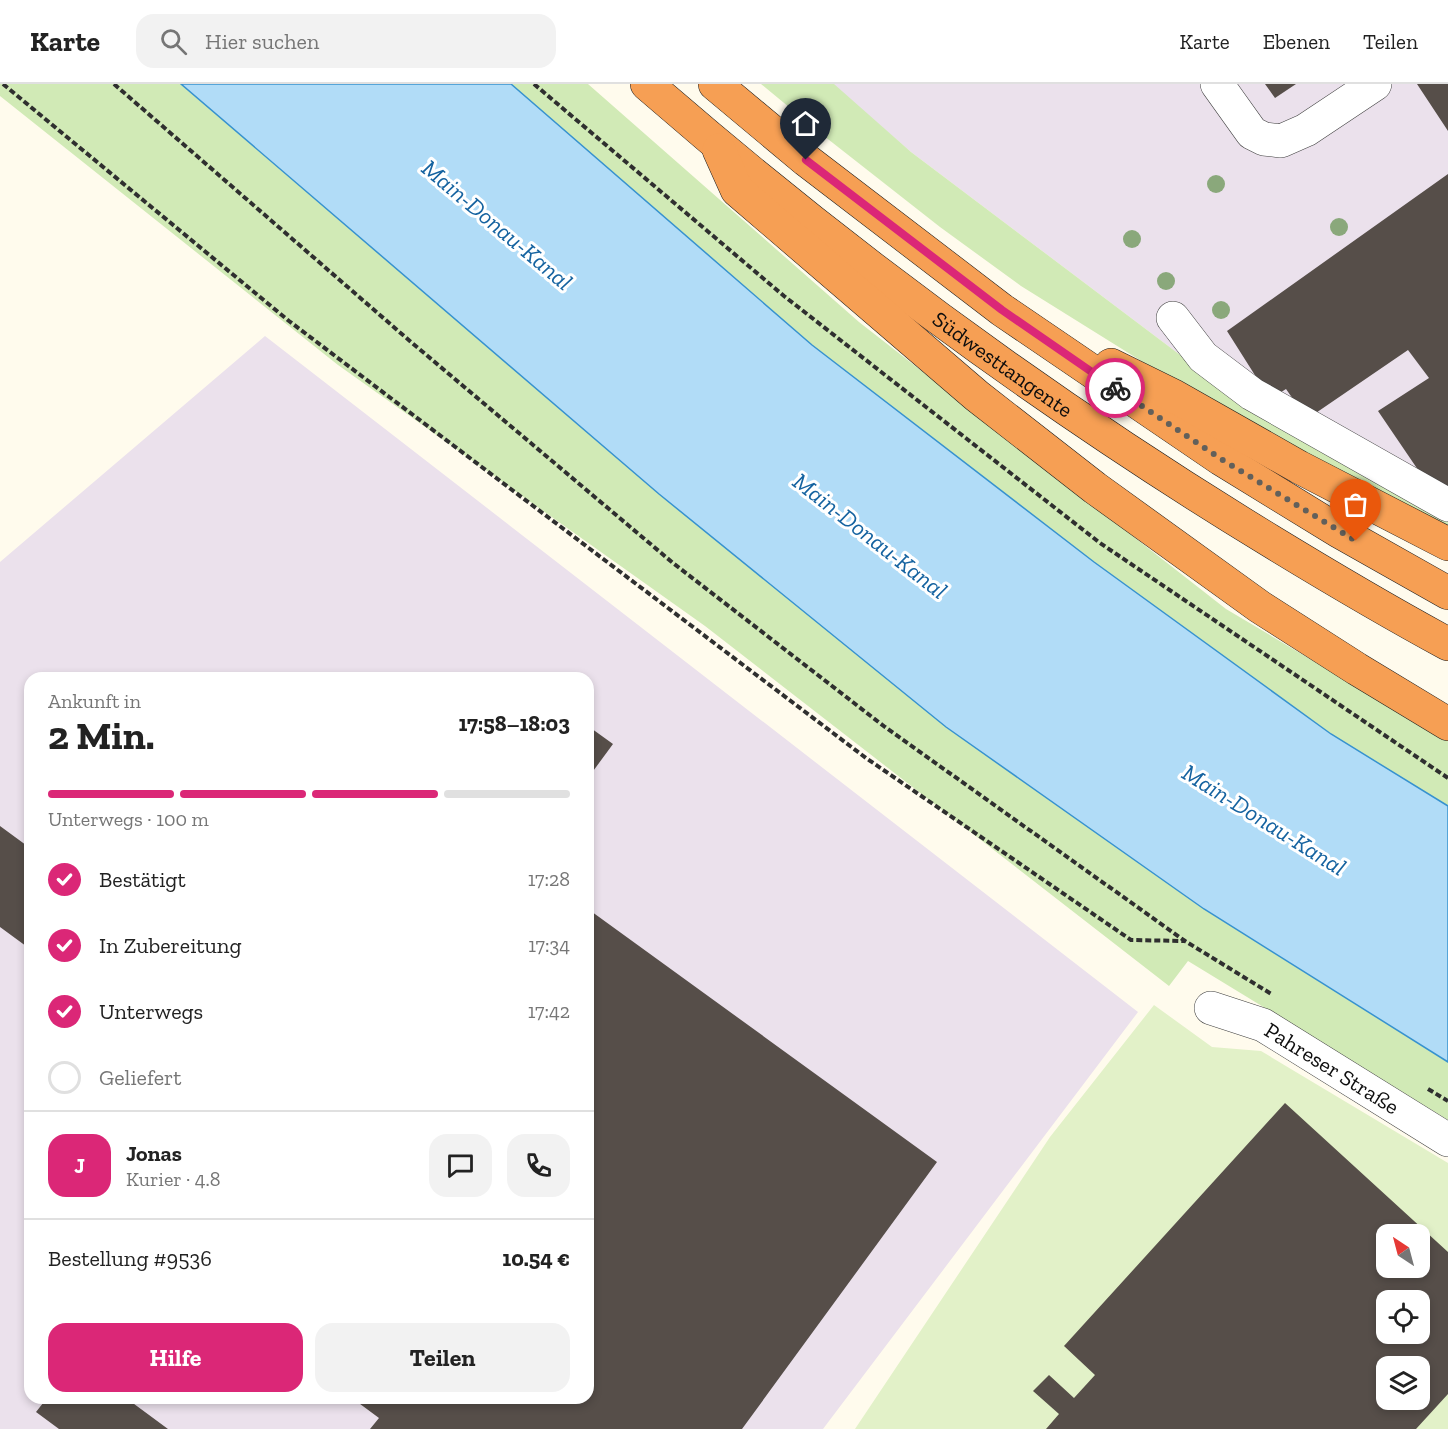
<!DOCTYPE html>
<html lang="de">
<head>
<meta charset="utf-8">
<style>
  body { margin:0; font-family:"Zilla Slab",serif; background:#f2f2f2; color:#222; height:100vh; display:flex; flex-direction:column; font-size:22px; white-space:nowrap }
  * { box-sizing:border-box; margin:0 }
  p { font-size:20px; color:#767676 }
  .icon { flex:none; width:33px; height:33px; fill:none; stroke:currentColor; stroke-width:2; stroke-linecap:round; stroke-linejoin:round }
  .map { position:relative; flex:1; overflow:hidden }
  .panel { position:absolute; left:24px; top:588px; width:570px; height:732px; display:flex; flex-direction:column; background:#fff; border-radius:18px; box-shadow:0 3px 9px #0003 }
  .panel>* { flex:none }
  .needle { width:39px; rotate:324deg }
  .buttons { position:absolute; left:1376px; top:1140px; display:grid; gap:12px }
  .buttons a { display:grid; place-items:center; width:54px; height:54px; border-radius:12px; background:#fff; box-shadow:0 3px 9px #0003; font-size:30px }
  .pin { position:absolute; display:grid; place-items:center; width:51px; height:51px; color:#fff; margin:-62px -26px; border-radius:50% 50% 50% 0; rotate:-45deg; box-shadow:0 0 6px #0007 }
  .pin .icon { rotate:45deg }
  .courier { position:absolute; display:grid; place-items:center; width:60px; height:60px; margin:-30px; border:4px solid #db2777; border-radius:50%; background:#fff; color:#222; box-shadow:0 2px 8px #0007 }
  .summary em { font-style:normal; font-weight:800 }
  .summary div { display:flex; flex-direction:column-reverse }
  .summary { display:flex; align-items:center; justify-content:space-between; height:102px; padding:0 24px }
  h1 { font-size:39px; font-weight:800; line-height:45px }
  .bar { display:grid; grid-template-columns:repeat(4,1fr); gap:9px 6px; align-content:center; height:72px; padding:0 24px }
  .bar i { height:8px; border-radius:4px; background:#e0e0e0 }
  .bar .active { background:#db2777 }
  .bar p { grid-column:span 4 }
  .line { display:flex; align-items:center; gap:15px; padding:0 24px; border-top:2px solid #e0e0e0 }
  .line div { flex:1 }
  .round { display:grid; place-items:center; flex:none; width:63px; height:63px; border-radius:18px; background:#f2f2f2 }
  ol { padding:0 24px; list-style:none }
  li { display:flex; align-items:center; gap:18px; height:66px }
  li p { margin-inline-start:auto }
  li .icon { padding:6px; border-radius:50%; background:#db2777; color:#fff; stroke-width:4 }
  li:last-child { color:#767676 }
  li i { width:33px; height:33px; border:3px solid #e0e0e0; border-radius:50% }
  .action { display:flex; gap:12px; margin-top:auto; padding:12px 24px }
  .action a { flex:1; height:69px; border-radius:18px; background:#db2777; color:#fff; font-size:24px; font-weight:800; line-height:69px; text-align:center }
  .action a+a { background:#f2f2f2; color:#222 }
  header { display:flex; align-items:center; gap:36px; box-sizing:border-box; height:84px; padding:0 30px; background:#fff; border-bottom:2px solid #e0e0e0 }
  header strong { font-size:28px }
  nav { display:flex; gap:33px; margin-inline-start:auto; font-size:21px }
  .search { width:420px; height:54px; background:#f2f2f2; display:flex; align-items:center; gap:15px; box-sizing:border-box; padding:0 21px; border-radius:18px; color:#767676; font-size:22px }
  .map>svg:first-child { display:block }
  .industrial { fill:#ebe1ec; fill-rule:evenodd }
  .green { fill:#d1eab6 }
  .pitch { fill:#e2f1c8; fill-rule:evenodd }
  .water { fill:#b1dcf7; stroke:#3792cf; stroke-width:1.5 }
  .building { fill:#564e49; fill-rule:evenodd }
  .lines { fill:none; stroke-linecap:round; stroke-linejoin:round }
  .minor-casing { stroke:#404040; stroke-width:34 }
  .highway-casing { stroke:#1e1e1e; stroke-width:34 }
  .path { stroke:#2f2f2f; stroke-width:4; stroke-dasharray:6 3; stroke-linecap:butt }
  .minor { stroke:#fff; stroke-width:33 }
  .highway { stroke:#f69f54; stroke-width:33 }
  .tree { fill:#8aa87b }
  .done { stroke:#62605b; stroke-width:6; stroke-dasharray:0 10.8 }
  .route { stroke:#db2777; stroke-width:8 }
  .labels { text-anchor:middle; stroke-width:6; stroke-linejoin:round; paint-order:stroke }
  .street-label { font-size:22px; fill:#0d0d0d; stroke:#fff }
  .water-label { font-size:24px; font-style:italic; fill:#1563a0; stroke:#fff }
</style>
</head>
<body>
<header>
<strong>Karte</strong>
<div class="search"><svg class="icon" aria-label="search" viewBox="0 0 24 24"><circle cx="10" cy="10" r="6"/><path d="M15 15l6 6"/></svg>Hier suchen</div>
<nav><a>Karte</a><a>Ebenen</a><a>Teilen</a></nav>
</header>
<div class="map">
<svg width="1448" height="1345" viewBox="0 0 1448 1345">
  <rect width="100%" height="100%" fill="#fffbed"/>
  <path class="industrial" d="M832,0H1448V425L1212,295L911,68Z
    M265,252L1138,928L823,1345H0V478ZM30,594H588V1314H30Z"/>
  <path class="green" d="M0,0H181L659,410L946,643L1204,825L1448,978V1036L1188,877L1169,902L705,542L338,281L0,12Z
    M511,0H588L859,238L1226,525L1448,657V722L1331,650L1094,478L812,261Z
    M761,0H834L911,68L1212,295L1448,425V452L1191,308L1021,202L940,143L824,52Z"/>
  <path class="pitch" d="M1154,921L1212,963L1261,967L1448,1079V1345H855L1050,1053ZM1386,1150H1419V1184H1386ZM1386,1216H1419V1250H1386ZM1386,1282H1419V1316H1386Z"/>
  <path class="water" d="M181,0H511L812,261L1094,478L1331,650L1448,722V978L1204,825L946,643L659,410Z"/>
  <path class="building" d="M1265,0H1296L1275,14Z
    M1417,0H1448V47Z
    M1448,90V410L1429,402L1378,327L1429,294L1408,266L1307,335L1286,305L1270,315L1227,247Z
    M588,642L613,660L588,694Z
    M0,742L30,764V865L0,843Z
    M588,825L937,1078L742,1345H370L379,1334L352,1314H588Z
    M1285,1019L1448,1168V1310L1416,1345H1046L1059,1330L1033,1307L1049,1291L1074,1314L1095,1291L1064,1262ZM1386,1150H1419V1184H1386ZM1386,1216H1419V1250H1386ZM1386,1282H1419V1316H1386Z
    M47,1314H126L168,1345H59L36,1328Z"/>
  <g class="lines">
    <defs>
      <g id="minor">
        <path d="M1217,0L1252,49L1264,55L1281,57L1306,46L1375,0"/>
        <path d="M1173,234L1203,273L1252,310L1448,421"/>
        <path id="s1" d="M1211,924L1263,941L1448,1056"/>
      </g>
      <g id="highway">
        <path id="s2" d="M647,0C841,169 1049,322 1269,456C1328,492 1387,527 1448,560"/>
        <path d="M715,0L806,76L1002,226L1221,375L1340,448L1448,509"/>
        <path d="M719,66L737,106L977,312L1095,404L1260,523L1357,585L1448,640"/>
        <path d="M1111,281L1174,312L1299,383L1448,460"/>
      </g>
    </defs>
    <use href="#minor" class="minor-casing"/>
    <use href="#highway" class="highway-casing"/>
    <path class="path" d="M3,0L289,237L866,674L1131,856L1184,857
      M114,0L411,258L673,479L885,643L1185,857L1273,911
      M534,0L784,212L1100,459L1448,694
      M1428,1005L1448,1017"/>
    <use href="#minor" class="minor"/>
    <use href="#highway" class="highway"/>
  </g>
  <g class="tree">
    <circle cx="1216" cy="100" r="9"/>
    <circle cx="1339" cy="143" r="9"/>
    <circle cx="1132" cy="155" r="9"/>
    <circle cx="1166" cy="197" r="9"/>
    <circle cx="1221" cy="226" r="9"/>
  </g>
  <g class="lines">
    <path class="done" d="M1115,304L1221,375L1356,457"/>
    <path class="route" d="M806,76L1002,226L1115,304"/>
  </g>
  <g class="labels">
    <g class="street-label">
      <text dy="8" stroke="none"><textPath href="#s2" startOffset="453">Südwesttangente</textPath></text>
      <text dy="8" stroke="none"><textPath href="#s1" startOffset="136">Pahreser Straße</textPath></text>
    </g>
    <g class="water-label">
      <text transform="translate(497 141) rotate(40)" y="8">Main-Donau-Kanal</text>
      <text transform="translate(870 452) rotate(38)" y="8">Main-Donau-Kanal</text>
      <text transform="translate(1264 736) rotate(32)" y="8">Main-Donau-Kanal</text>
    </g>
  </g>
</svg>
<div class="buttons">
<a><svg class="needle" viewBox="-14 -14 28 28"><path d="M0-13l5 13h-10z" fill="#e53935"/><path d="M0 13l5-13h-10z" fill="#767676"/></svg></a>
<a><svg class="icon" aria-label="locate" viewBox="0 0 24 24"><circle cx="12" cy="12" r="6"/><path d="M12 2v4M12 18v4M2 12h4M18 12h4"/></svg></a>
<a><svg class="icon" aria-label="layers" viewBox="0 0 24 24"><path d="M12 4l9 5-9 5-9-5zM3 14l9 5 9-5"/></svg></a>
</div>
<div class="pin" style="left:1356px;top:457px;background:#ea580c"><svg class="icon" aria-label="bag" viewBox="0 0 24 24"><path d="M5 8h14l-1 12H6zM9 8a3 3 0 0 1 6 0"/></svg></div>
<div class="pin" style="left:806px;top:76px;background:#1f2937"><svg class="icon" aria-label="home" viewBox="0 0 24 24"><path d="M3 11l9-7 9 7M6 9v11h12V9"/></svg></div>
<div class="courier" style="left:1115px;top:304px"><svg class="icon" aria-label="bike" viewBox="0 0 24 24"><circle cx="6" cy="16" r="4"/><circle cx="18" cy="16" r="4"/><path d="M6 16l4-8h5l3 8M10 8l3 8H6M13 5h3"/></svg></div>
<section class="panel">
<div class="summary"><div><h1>2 Min.</h1><p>Ankunft in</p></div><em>17:58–18:03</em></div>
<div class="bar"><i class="active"></i><i class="active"></i><i class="active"></i><i></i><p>Unterwegs · 100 m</p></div>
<ol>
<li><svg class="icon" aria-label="check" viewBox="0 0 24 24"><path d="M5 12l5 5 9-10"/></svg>Bestätigt<p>17:28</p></li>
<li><svg class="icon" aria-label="check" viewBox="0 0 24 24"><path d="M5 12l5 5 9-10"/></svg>In Zubereitung<p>17:34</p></li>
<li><svg class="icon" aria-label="check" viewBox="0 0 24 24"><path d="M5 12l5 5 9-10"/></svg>Unterwegs<p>17:42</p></li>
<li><i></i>Geliefert</li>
</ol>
<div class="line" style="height:108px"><b class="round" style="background:#db2777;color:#fff">J</b><div><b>Jonas</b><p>Kurier · 4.8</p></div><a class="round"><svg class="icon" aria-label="chat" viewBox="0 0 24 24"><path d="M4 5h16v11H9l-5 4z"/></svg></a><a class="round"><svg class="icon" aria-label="phone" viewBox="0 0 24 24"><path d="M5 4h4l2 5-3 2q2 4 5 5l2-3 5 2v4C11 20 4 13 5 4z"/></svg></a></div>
<div class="line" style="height:78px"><div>Bestellung #9536</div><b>10.54 €</b></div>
<div class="action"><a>Hilfe</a><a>Teilen</a></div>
</section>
</div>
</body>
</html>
